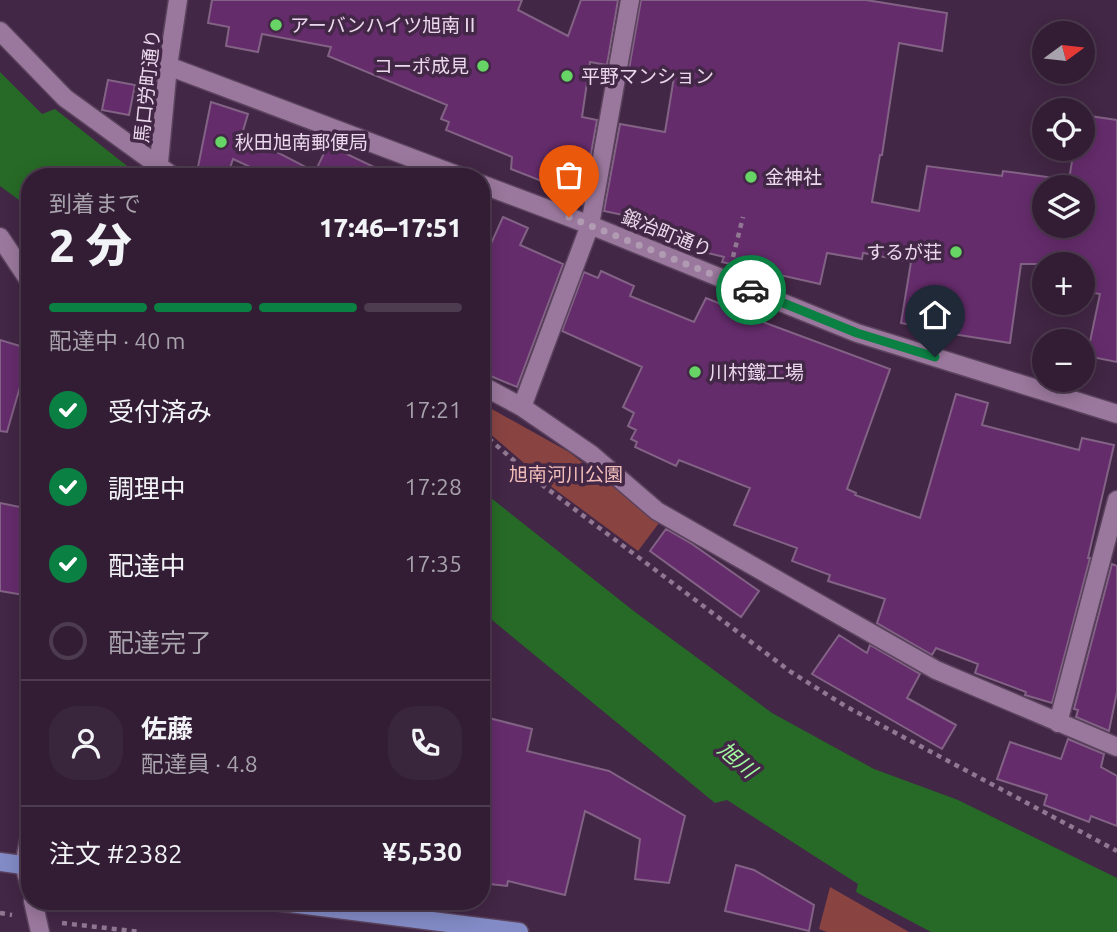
<!DOCTYPE html>
<html lang="ja">
<head>
<meta charset="utf-8">
<style>
  body { margin:0; font-family:Ubuntu,"Noto Sans JP",sans-serif; background:#3a263c; color:#f1f3f6; height:100vh; display:flex; flex-direction:column; font-size:26px; white-space:nowrap }
  * { box-sizing:border-box; margin:0 }
  p { font-size:23px; color:#a8a2ac }
  .icon { flex:none; width:38px; height:38px; fill:none; stroke:currentColor; stroke-width:2; stroke-linecap:round; stroke-linejoin:round }
  .map { position:relative; flex:1; overflow:hidden }
  .details { position:absolute; left:21px; top:168px; width:469px; height:742px; display:flex; flex-direction:column; background:#321d34; border-radius:28px; box-shadow:0 4px 18px #0003,0 0 0 2px #4d3b4f }
  .details>* { flex:none }
  .needle { width:46px; rotate:75deg }
  .controls { position:absolute; left:1032px; top:21px; display:grid; gap:14px }
  .controls a { display:grid; place-items:center; width:63px; height:63px; border-radius:50%; background:#321d34; box-shadow:0 4px 18px #0003,0 0 0 2px #4d3b4f; font-size:35px }
  .pin { position:absolute; display:grid; place-items:center; width:60px; height:60px; color:#fff; margin:-72px -30px; border-radius:50% 50% 50% 0; rotate:-45deg; box-shadow:0 0 7px #0007 }
  .pin .icon { rotate:45deg }
  .courier { position:absolute; display:grid; place-items:center; width:70px; height:70px; margin:-35px; border:5px solid #0b8043; border-radius:50%; background:#fff; color:#222; box-shadow:0 2px 9px #0007 }
  .head em { font-style:normal; font-weight:800 }
  .head div { display:flex; flex-direction:column-reverse }
  .head { display:flex; align-items:center; justify-content:space-between; height:119px; padding:0 28px }
  h1 { font-size:46px; font-weight:800; line-height:52px }
  .bar { display:grid; grid-template-columns:repeat(4,1fr); gap:10px 7px; align-content:center; height:84px; padding:0 28px }
  .bar i { height:9px; border-radius:5px; background:#4d3b4f }
  .bar .active { background:#0b8043 }
  .bar p { grid-column:span 4 }
  .line { display:flex; align-items:center; gap:18px; padding:0 28px; border-top:2px solid #4d3b4f }
  .line div { flex:1 }
  .round { display:grid; place-items:center; flex:none; width:74px; height:74px; border-radius:28px; background:#3a263c }
  ol { padding:0 28px; list-style:none }
  li { display:flex; align-items:center; gap:21px; height:77px }
  li p { margin-inline-start:auto }
  li .icon { padding:7px; border-radius:50%; background:#0b8043; color:#fff; stroke-width:4 }
  li:last-child { color:#a8a2ac }
  li i { width:38px; height:38px; border:4px solid #4d3b4f; border-radius:50% }
  .map>svg:first-child { display:block }
  .green { fill:#894442 }
  .water { fill:#276a27 }
  .building { fill:#652c6c; stroke:#826285; stroke-width:2; fill-rule:evenodd }
  .lines { fill:none; stroke-linecap:round; stroke-linejoin:round }
  .minor-casing { stroke:#5b435e; stroke-width:21 }
  .major-casing { stroke:#5b435e; stroke-width:21 }
  .path { stroke:#907892; stroke-width:4.5; stroke-dasharray:5 5; stroke-linecap:butt }
  .minor { stroke:#9a789d; stroke-width:18 }
  .major { stroke:#838bc6; stroke-width:18 }
  .done { stroke:#b09bb3; stroke-width:7; stroke-dasharray:0 12.6 }
  .route { stroke:#0b8043; stroke-width:9 }
  .poi-dot { fill:#67d466; stroke:#432746; stroke-width:2.5 }
  .labels { text-anchor:middle; stroke-width:7; stroke-linejoin:round; paint-order:stroke }
  .poi-label { font-size:19px; fill:#ebd9ed; stroke:#432746; text-anchor:start }
  .street-label { font-size:19px; fill:#ebd9ed; stroke:#432746 }
  .park-label { font-size:19px; fill:#f2beba; stroke:#432746 }
  .water-label { font-size:21px; font-style:italic; fill:#a2fc9f; stroke:#432746 }
</style>
</head>
<body>
<div class="map">
<svg width="1117" height="932" viewBox="0 0 1117 932">
  <rect width="100%" height="100%" fill="#432746"/>
  <path class="green" d="M481,403L569,452L659,523L638,551L553,488L481,426Z
    M830,887L909,932H827L819,929Z"/>
  <path class="water" d="M0,72L42,114L55,109L141,177H30V208L0,186Z
    M481,490L635,612L772,713L874,769L958,800L1117,878V932H931L856,892L858,884L727,800L715,803L481,611Z"/>
  <path class="building" d="M212,0H522L518,10L568,36L581,0H618L607,65L590,62L582,117L597,120L582,204L545,188L547,183L511,169L512,157L446,130L449,122L441,119L447,105L328,56L331,47L262,34L258,52L226,46L229,27L208,23Z
    M641,0H866L947,13L942,51L899,43L882,155H880L872,202L919,211L927,166L1002,176L1003,171L1069,180L1074,149H1083V115L1117,120V362L1087,356L1100,294L1083,291V264H1021L1010,343L927,330V328L901,323L911,262L863,253L862,259L827,253L820,284L722,262L724,257L692,249L695,239L635,226L637,218L604,211L620,124L665,132L674,77L629,69ZM1045,187H1083V226H1045Z
    M108,80L135,85L129,115L102,110Z
    M211,102L248,114L242,134L315,172L328,145L395,177H272L233,159L227,177H196Z
    M503,217L528,228L520,245L563,264L517,387L481,372V242L490,246Z
    M601,271L634,286L630,296L694,322L706,298L736,310V312L890,369L847,489L856,493L855,495L920,518L956,394L988,403L982,425L1079,450L1082,438L1114,445L1088,558H1090L1052,703L1025,695L1026,692L975,673L978,664L936,648L932,655L877,623L885,599L828,581L830,575L792,561L797,548L734,525L750,488L679,460L676,466L635,447L637,442L631,439L636,430L628,426L634,413L623,407L642,367L562,331L584,272L598,278Z
    M0,340L30,349V382L22,380L7,432L0,431Z
    M0,503L30,509V596L0,591Z
    M666,529L692,544L759,591L741,617L650,551Z
    M1112,564L1117,566V692L1109,731L1076,717L1078,710L1074,709Z
    M839,635L867,653L870,645L920,674L907,698L956,725L942,749L812,674Z
    M481,716L532,729L527,751L609,771L685,816L669,883L635,879L640,839L585,811L565,895L508,881L507,886L481,883Z
    M1068,739L1104,754L1101,767L1117,776V826L1091,816L1089,822L1044,805L1047,795L997,779L1010,742L1061,759Z
    M736,865L754,870L814,905L809,931L725,911Z"/>
  <g class="lines">
    <defs>
      <path id="minor" d="M0,31L65,98L174,177
        M168,66L462,177
        M158,173L168,66L178,0
        M481,184L590,225L857,333L1117,414
        M0,237L30,282
        M481,385L522,407L592,455L657,511L795,590L936,670L1117,747
        M522,407L590,225L630,0
        M1058,723L1117,500
        M30,835L24,865L30,887
        M33,901L40,932"/>
      <path id="major" d="M0,862L30,866
        M274,901L519,932"/>
    </defs>
    <use href="#minor" class="minor-casing"/>
    <use href="#major" class="major-casing"/>
    <path class="path" d="M733,257L743,217
      M481,432L541,484L791,672L847,707L1117,851
      M0,913L12,915
      M62,923L141,932"/>
    <use href="#minor" class="minor"/>
    <use href="#major" class="major"/>
  </g>
  <g class="lines">
    <path class="done" d="M569,217L751,290"/>
    <path class="route" d="M751,290L857,333L935,357"/>
  </g>
  <g class="poi-dot">
    <circle cx="276" cy="25" r="7"/>
    <circle cx="483" cy="66" r="7"/>
    <circle cx="567" cy="76" r="7"/>
    <circle cx="221" cy="142" r="7"/>
    <circle cx="751" cy="177" r="7"/>
    <circle cx="956" cy="252" r="7"/>
    <circle cx="695" cy="372" r="7"/>
  </g>
  <g class="labels">
    <g class="poi-label">
      <text x="290" y="32">アーバンハイツ旭南Ⅱ</text>
      <text x="469" y="73" text-anchor="end">コーポ成見</text>
      <text x="581" y="83">平野マンション</text>
      <text x="235" y="149">秋田旭南郵便局</text>
      <text x="765" y="184">金神社</text>
      <text x="942" y="259" text-anchor="end">するが荘</text>
      <text x="709" y="379">川村鐵工場</text>
    </g>
    <g class="street-label">
      <text transform="translate(147 86) rotate(-84)" y="7">馬口労町通り</text>
      <text transform="translate(667 233) rotate(22)" y="7">鍛冶町通り</text>
    </g>
    <g class="park-label">
      <text x="566" y="481">旭南河川公園</text>
    </g>
    <g class="water-label">
      <text transform="translate(737 760) rotate(41)" y="7">旭川</text>
    </g>
  </g>
</svg>
<div class="controls">
<a><svg class="needle" viewBox="-14 -14 28 28"><path d="M0-13l5 13h-10z" fill="#e53935"/><path d="M0 13l5-13h-10z" fill="#a8a2ac"/></svg></a>
<a><svg class="icon" aria-label="locate" viewBox="0 0 24 24"><circle cx="12" cy="12" r="6"/><path d="M12 2v4M12 18v4M2 12h4M18 12h4"/></svg></a>
<a><svg class="icon" aria-label="layers" viewBox="0 0 24 24"><path d="M12 4l9 5-9 5-9-5zM3 14l9 5 9-5"/></svg></a>
<a>+</a>
<a>−</a>
</div>
<div class="pin" style="left:569px;top:217px;background:#ea580c"><svg class="icon" aria-label="bag" viewBox="0 0 24 24"><path d="M5 8h14l-1 12H6zM9 8a3 3 0 0 1 6 0"/></svg></div>
<div class="pin" style="left:935px;top:357px;background:#1f2937"><svg class="icon" aria-label="home" viewBox="0 0 24 24"><path d="M3 11l9-7 9 7M6 9v11h12V9"/></svg></div>
<div class="courier" style="left:751px;top:290px"><svg class="icon" aria-label="car" viewBox="0 0 24 24"><path d="M5 17H2v-5l4-1 3-4h7l3 4 3 1v5h-3M9 17h6M6 11h13"/><circle cx="7" cy="17" r="2"/><circle cx="17" cy="17" r="2"/></svg></div>
<section class="details">
<div class="head"><div><h1>2 分</h1><p>到着まで</p></div><em>17:46–17:51</em></div>
<div class="bar"><i class="active"></i><i class="active"></i><i class="active"></i><i></i><p>配達中 · 40 m</p></div>
<ol>
<li><svg class="icon" aria-label="check" viewBox="0 0 24 24"><path d="M5 12l5 5 9-10"/></svg>受付済み<p>17:21</p></li>
<li><svg class="icon" aria-label="check" viewBox="0 0 24 24"><path d="M5 12l5 5 9-10"/></svg>調理中<p>17:28</p></li>
<li><svg class="icon" aria-label="check" viewBox="0 0 24 24"><path d="M5 12l5 5 9-10"/></svg>配達中<p>17:35</p></li>
<li><i></i>配達完了</li>
</ol>
<div class="line" style="height:126px"><a class="round"><svg class="icon" aria-label="person" viewBox="0 0 24 24"><circle cx="12" cy="8" r="4"/><path d="M4 21q1-7 8-7t8 7"/></svg></a><div><b>佐藤</b><p>配達員 · 4.8</p></div><a class="round"><svg class="icon" aria-label="phone" viewBox="0 0 24 24"><path d="M5 4h4l2 5-3 2q2 4 5 5l2-3 5 2v4C11 20 4 13 5 4z"/></svg></a></div>
<div class="line" style="height:91px"><div>注文 #2382</div><b>¥5,530</b></div>
</section>
</div>
</body>
</html>
